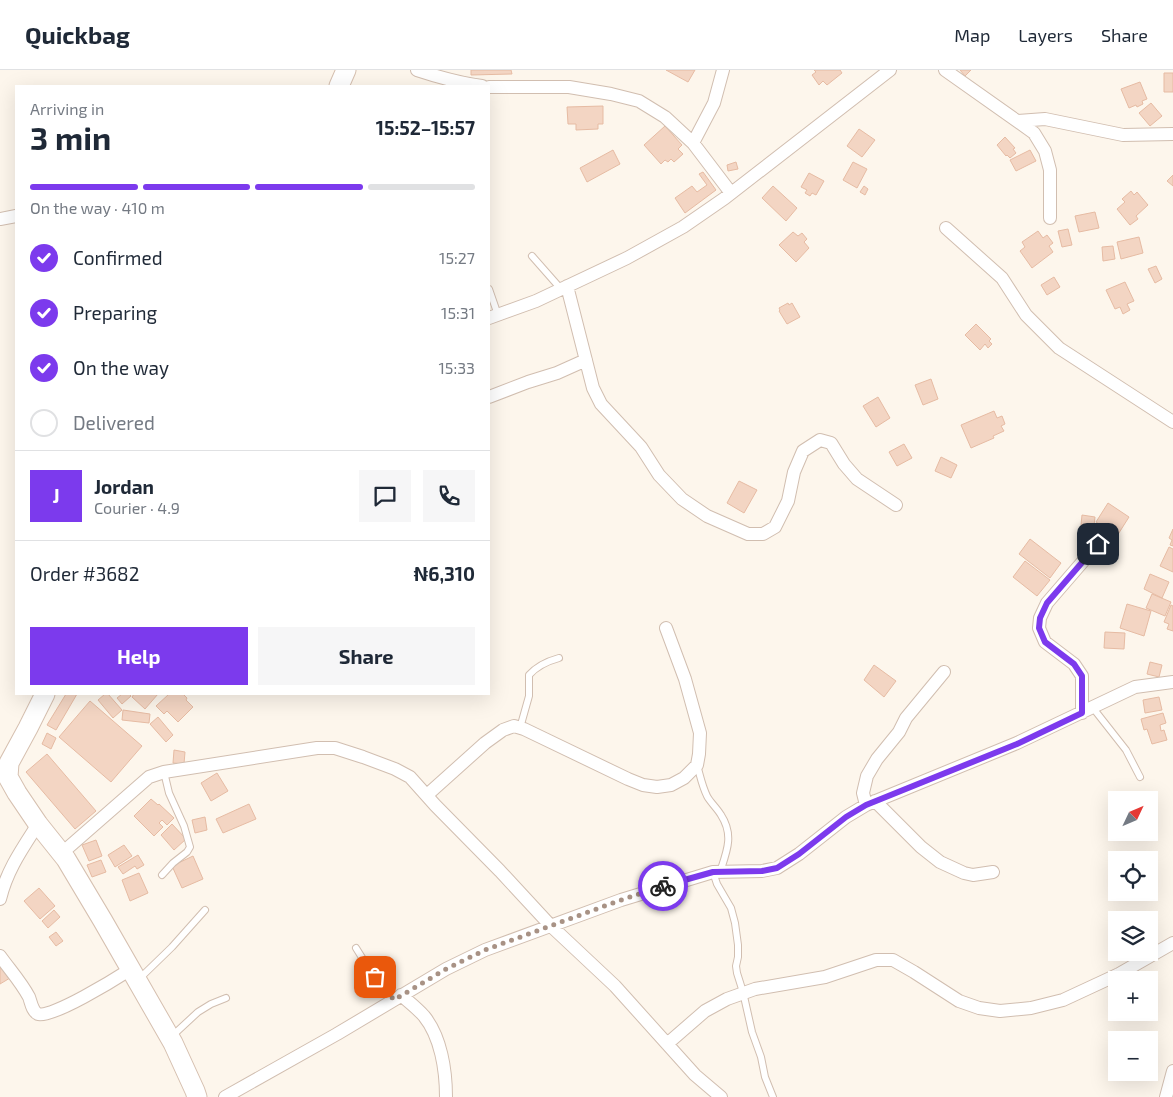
<!DOCTYPE html>
<html lang="en">
<head>
<meta charset="utf-8">
<style>
  body { margin:0; font-family:"Exo 2",sans-serif; background:#f6f6f7; color:#1f2937; height:100vh; display:flex; flex-direction:column; font-size:19px; white-space:nowrap }
  * { box-sizing:border-box; margin:0 }
  p { font-size:16px; color:#747a83 }
  .icon { flex:none; width:28px; height:28px; fill:none; stroke:currentColor; stroke-width:2; stroke-linecap:round; stroke-linejoin:round }
  .map { position:relative; flex:1; overflow:hidden }
  .sheet { position:absolute; left:15px; top:15px; width:475px; height:610px; display:flex; flex-direction:column; background:#fff; border-radius:0px; box-shadow:0 5px 20px #0002 }
  .sheet>* { flex:none }
  .needle { width:32px; rotate:46deg }
  .tools { position:absolute; left:1108px; top:721px; display:grid; gap:10px }
  .tools a { display:grid; place-items:center; width:50px; height:50px; border-radius:0px; background:#fff; box-shadow:0 5px 20px #0002; font-size:25px }
  .pin { position:absolute; display:grid; place-items:center; width:42px; height:42px; color:#fff; margin:-21px; border-radius:10px; box-shadow:0 2px 8px #0006 }
  .courier { position:absolute; display:grid; place-items:center; width:50px; height:50px; margin:-25px; border:4px solid #7c3aed; border-radius:50%; background:#fff; color:#222; box-shadow:0 1px 6px #0007 }
  .summary em { font-style:normal; font-weight:700 }
  .summary div { display:flex; flex-direction:column-reverse }
  .summary { display:flex; align-items:center; justify-content:space-between; height:85px; padding:0 15px }
  h1 { font-size:32px; font-weight:700; line-height:38px }
  .bar { display:grid; grid-template-columns:repeat(4,1fr); gap:8px 5px; align-content:center; height:60px; padding:0 15px }
  .bar i { height:6px; border-radius:4px; background:#e0e1e3 }
  .bar .current { background:#7c3aed }
  .bar p { grid-column:span 4 }
  .line { display:flex; align-items:center; gap:12px; padding:0 15px; border-top:1px solid #e0e1e3 }
  .line div { flex:1 }
  .round { display:grid; place-items:center; flex:none; width:52px; height:52px; border-radius:0px; background:#f6f6f7 }
  ol { padding:0 15px; list-style:none }
  li { display:flex; align-items:center; gap:15px; height:55px }
  li p { margin-inline-start:auto }
  li .icon { padding:5px; border-radius:50%; background:#7c3aed; color:#fff; stroke-width:4 }
  li:last-child { color:#747a83 }
  li i { width:28px; height:28px; border:2px solid #e0e1e3; border-radius:50% }
  .action { display:flex; gap:10px; margin-top:auto; padding:10px 15px }
  .action a { flex:1; height:58px; border-radius:0px; background:#7c3aed; color:#fff; font-size:20px; font-weight:700; line-height:58px; text-align:center }
  .action a+a { background:#f6f6f7; color:#1f2937 }
  header { display:flex; align-items:center; gap:30px; box-sizing:border-box; height:70px; padding:0 25px; background:#fff; border-bottom:1px solid #e0e1e3 }
  header strong { font-size:24px }
  nav { display:flex; gap:28px; margin-inline-start:auto; font-size:18px }
  .map>svg:first-child { display:block }
  .building { fill:#f3d5c3; stroke:#e6bba3 }
  .lines { fill:none; stroke-linecap:round; stroke-linejoin:round }
  .lane-casing { stroke:#d1beb0; stroke-width:8 }
  .street-casing { stroke:#d1beb0; stroke-width:14 }
  .secondary-casing { stroke:#d6c0b0; stroke-width:21 }
  .lane { stroke:#fff; stroke-width:6 }
  .street { stroke:#fff; stroke-width:12 }
  .secondary { stroke:#fff; stroke-width:19 }
  .done { stroke:#a89285; stroke-width:5; stroke-dasharray:0 9 }
  .route { stroke:#7c3aed; stroke-width:6 }
</style>
</head>
<body>
<header>
<strong>Quickbag</strong>
<nav><a>Map</a><a>Layers</a><a>Share</a></nav>
</header>
<div class="map">
<svg width="1173" height="1027" viewBox="0 0 1173 1027">
  <rect width="100%" height="100%" fill="#fdf6ec"/>
  <path class="building" d="M471,0H511L512,4L471,5Z
    M666,0H695L688,12Z
    M814,0H840L842,3L827,15L823,11L819,15L812,5L816,2Z
    M960,0H971L965,6Z
    M1164,3H1173V22H1164Z
    M1140,12L1147,29L1142,31L1143,34L1137,37L1136,35L1129,38L1121,19Z
    M1151,33L1162,46L1150,56L1139,43Z
    M603,36V54H598V59L576,60V54H568L567,37Z
    M665,56L682,75L678,79L683,84L674,92L671,89L668,92L665,90L661,94L644,75Z
    M859,59L875,70L862,87L847,76Z
    M1005,67L1015,78L1013,79L1016,83L1010,88L1007,85L1006,86L997,75Z
    M613,80L620,94L587,112L580,98Z
    M1030,80L1036,91L1016,101L1010,90Z
    M736,92L738,99L728,101L727,95Z
    M853,92L867,99L857,118L843,110Z
    M703,102L716,120L685,143L675,128L692,116L697,122L707,115L699,104Z
    M809,103L824,111L816,125L812,123L810,126L805,123L807,120L801,117Z
    M1173,105V116L1167,111Z
    M773,116L797,138L786,151L762,128Z
    M864,116L868,119L865,125L860,122Z
    M1131,121L1134,125L1137,122L1148,135L1136,146L1138,149L1130,155L1117,139L1125,132L1122,129Z
    M1095,142L1099,158L1079,162L1075,146Z
    M1068,159L1072,175L1062,177L1058,161Z
    M1038,161L1043,168L1047,165L1053,173L1049,176L1053,182L1032,198L1020,181L1025,177L1022,172Z
    M793,162L798,166L802,163L807,169L804,172L809,178L796,192L779,175Z
    M1139,167L1143,183L1121,189L1117,172Z
    M1113,176L1115,189L1103,191L1102,177Z
    M1156,196L1162,209L1155,213L1148,199Z
    M1054,207L1060,217L1047,225L1041,215Z
    M1125,212L1134,231L1127,234L1130,240L1123,244L1120,237L1115,239L1106,220Z
    M788,233L789,235L792,233L800,247L787,254L779,241L780,240L779,238Z
    M976,254L991,269L989,271L992,274L988,278L985,274L980,280L965,265Z
    M931,309L938,329L923,335L915,315Z
    M878,327L890,348L876,357L863,336Z
    M994,341L997,348L1002,346L1005,354L1001,356L1004,361L993,366L994,368L971,378L961,355Z
    M904,374L912,388L897,396L889,382Z
    M941,387L957,395L951,408L935,401Z
    M739,411L757,420L744,443L727,433Z
    M1108,433L1129,447L1117,466L1096,452Z
    M1082,445L1095,447L1094,456L1081,455Z
    M1173,459V476L1170,475L1172,470L1169,468Z
    M1030,469L1061,493L1050,508L1019,484Z
    M1169,477L1173,479V502L1160,496Z
    M1025,491L1050,510L1037,526L1013,507Z
    M1150,504L1169,512L1162,528L1144,519Z
    M1152,524L1171,532L1165,546L1146,538Z
    M1127,534L1151,541L1144,566L1120,558Z
    M1171,535L1173,536V561L1167,559L1169,554L1164,552Z
    M1105,562L1125,563L1124,579L1104,578Z
    M1150,592L1162,595L1159,607L1147,604Z
    M874,595L896,611L884,627L864,610Z
    M66,624H77L56,660L47,655Z
    M105,624H108L122,640L113,648L98,630Z
    M122,624H129L131,626L122,634L117,628Z
    M134,624H158L145,639L132,627Z
    M169,624H183L187,628L186,630L193,637L178,652L167,641L164,644L156,636Z
    M1159,627L1162,640L1145,643L1143,630Z
    M90,631L142,676L111,712L59,667Z
    M123,640L150,644L149,653L122,650Z
    M1163,643L1166,653L1160,655L1161,661L1164,660L1167,670L1152,674L1147,659L1144,660L1141,649Z
    M158,647L173,665L166,672L150,654Z
    M47,663L56,668L51,679L42,674Z
    M174,680L185,682L184,694L173,693Z
    M47,684L96,741L75,759L26,702Z
    M217,703L228,721L211,731L201,713Z
    M151,729L158,735L159,734L174,748L167,755L162,750L159,753L163,757L154,766L134,746Z
    M249,734L256,749L223,763L216,749Z
    M205,747L207,760L195,763L192,750Z
    M172,754L186,769L174,780L161,765Z
    M96,770L102,786L89,791L82,775Z
    M124,775L132,786L115,797L108,785Z
    M138,785L144,795L137,799L135,796L123,804L118,797Z
    M193,786L203,809L182,818L172,796Z
    M101,790L106,802L92,807L87,795Z
    M139,803L148,823L130,831L122,810Z
    M39,818L55,836L40,849L24,831Z
    M54,840L60,847L48,858L42,851Z
    M56,862L63,871L56,876L49,867Z
    M0,894L10,908L0,914Z"/>
  <g class="lines">
    <defs>
      <path id="lane" d="M532,186L561,219
        M489,219L498,245
        M1093,638L1126,680L1140,707
        M520,658L529,626V605C537,596 548,591 559,588
        M697,695C700,705 702,716 707,726C710,732 717,738 721,745C734,765 727,781 720,802
        M713,802L717,814L731,838L735,853L738,875V887L736,896L737,903L743,922L752,962L761,987L765,1007L773,1027
        M162,805L173,793L187,782L190,777L184,756L169,723L164,702
        M356,878C367,897 380,913 394,929
        M138,910L172,877L205,840
        M171,967L198,942L211,934L226,928"/>
      <path id="street" d="M417,0C438,7 459,13 482,16
        M945,0L1034,63L1045,81L1050,100V148
        M489,17H569L611,24L639,31L665,47L693,73L731,123
        M1018,51L1045,49L1123,65L1173,64
        M693,73L714,33L723,0
        M0,149L16,146
        M946,158L1002,208L1026,245L1059,278L1173,352
        M567,216L593,318L601,334L641,377L659,405L682,429L707,446L748,464H763L775,457L788,431L794,402L803,381L820,370L831,373L844,394L857,409L896,435
        M489,248L536,231L627,188L683,157L725,128L890,0
        M489,327L528,312L557,303L586,290
        M1082,643V606L1074,594L1045,572L1039,558L1040,548L1047,533L1098,474
        M427,725L485,673L503,660L514,656L524,659L628,709L643,715L657,717L671,715L684,708L697,695L699,684L700,663L685,609L666,558
        M875,731L921,777L940,792L964,803L973,805L993,802
        M866,735L863,723L867,706L877,689L899,662L906,648L944,602
        M62,783L149,707L164,702L317,678H335L363,687L395,699L410,707L435,735L500,801L550,855L615,916L695,1005L721,1027
        M0,829C7,800 22,779 38,754
        M0,886C10,900 21,912 29,927C31,932 32,941 38,944C51,949 117,908 131,899
        M401,925C409,932 417,938 424,946C441,967 446,1000 446,1027
        M667,974L705,941L727,929L755,919L825,907L876,890H893L914,902L959,931L979,938L1000,941L1031,938L1063,930L1119,904L1173,873
        M225,1027L337,964L446,899L485,880L621,830L713,802L762,801L777,798L799,784L846,747L866,735L1017,673L1135,617L1173,612
        M1166,1027L1173,1001"/>
      <path id="secondary" d="M339,16L346,0
        M45,624L28,658L9,693L8,707L17,723L38,754L66,789L103,851L173,973L195,1021L197,1027"/>
    </defs>
    <use href="#lane" class="lane-casing"/>
    <use href="#street" class="street-casing"/>
    <use href="#secondary" class="secondary-casing"/>
    <use href="#lane" class="lane"/>
    <use href="#street" class="street"/>
    <use href="#secondary" class="secondary"/>
  </g>
  <g class="lines">
    <path class="done" d="M375,907L394,930L446,899L485,880L621,830L663,816"/>
    <path class="route" d="M663,816L713,802L762,801L777,798L799,784L846,747L866,735L1017,674L1082,643V606L1074,594L1045,572L1039,558L1040,548L1047,533L1098,474"/>
  </g>
</svg>
<div class="tools">
<a><svg class="needle" viewBox="-14 -14 28 28"><path d="M0-13l5 13h-10z" fill="#e53935"/><path d="M0 13l5-13h-10z" fill="#747a83"/></svg></a>
<a><svg class="icon" aria-label="locate" viewBox="0 0 24 24"><circle cx="12" cy="12" r="6"/><path d="M12 2v4M12 18v4M2 12h4M18 12h4"/></svg></a>
<a><svg class="icon" aria-label="layers" viewBox="0 0 24 24"><path d="M12 4l9 5-9 5-9-5zM3 14l9 5 9-5"/></svg></a>
<a>+</a>
<a>−</a>
</div>
<div class="pin" style="left:375px;top:907px;background:#ea580c"><svg class="icon" aria-label="bag" viewBox="0 0 24 24"><path d="M5 8h14l-1 12H6zM9 8a3 3 0 0 1 6 0"/></svg></div>
<div class="pin" style="left:1098px;top:474px;background:#1f2937"><svg class="icon" aria-label="home" viewBox="0 0 24 24"><path d="M3 11l9-7 9 7M6 9v11h12V9"/></svg></div>
<div class="courier" style="left:663px;top:816px"><svg class="icon" aria-label="bike" viewBox="0 0 24 24"><circle cx="6" cy="16" r="4"/><circle cx="18" cy="16" r="4"/><path d="M6 16l4-8h5l3 8M10 8l3 8H6M13 5h3"/></svg></div>
<section class="sheet">
<div class="summary"><div><h1>3 min</h1><p>Arriving in</p></div><em>15:52–15:57</em></div>
<div class="bar"><i class="current"></i><i class="current"></i><i class="current"></i><i></i><p>On the way · 410 m</p></div>
<ol>
<li><svg class="icon" aria-label="check" viewBox="0 0 24 24"><path d="M5 12l5 5 9-10"/></svg>Confirmed<p>15:27</p></li>
<li><svg class="icon" aria-label="check" viewBox="0 0 24 24"><path d="M5 12l5 5 9-10"/></svg>Preparing<p>15:31</p></li>
<li><svg class="icon" aria-label="check" viewBox="0 0 24 24"><path d="M5 12l5 5 9-10"/></svg>On the way<p>15:33</p></li>
<li><i></i>Delivered</li>
</ol>
<div class="line" style="height:90px"><b class="round" style="background:#7c3aed;color:#fff">J</b><div><b>Jordan</b><p>Courier · 4.9</p></div><a class="round"><svg class="icon" aria-label="chat" viewBox="0 0 24 24"><path d="M4 5h16v11H9l-5 4z"/></svg></a><a class="round"><svg class="icon" aria-label="phone" viewBox="0 0 24 24"><path d="M5 4h4l2 5-3 2q2 4 5 5l2-3 5 2v4C11 20 4 13 5 4z"/></svg></a></div>
<div class="line" style="height:65px"><div>Order #3682</div><b>₦6,310</b></div>
<div class="action"><a>Help</a><a>Share</a></div>
</section>
</div>
</body>
</html>
